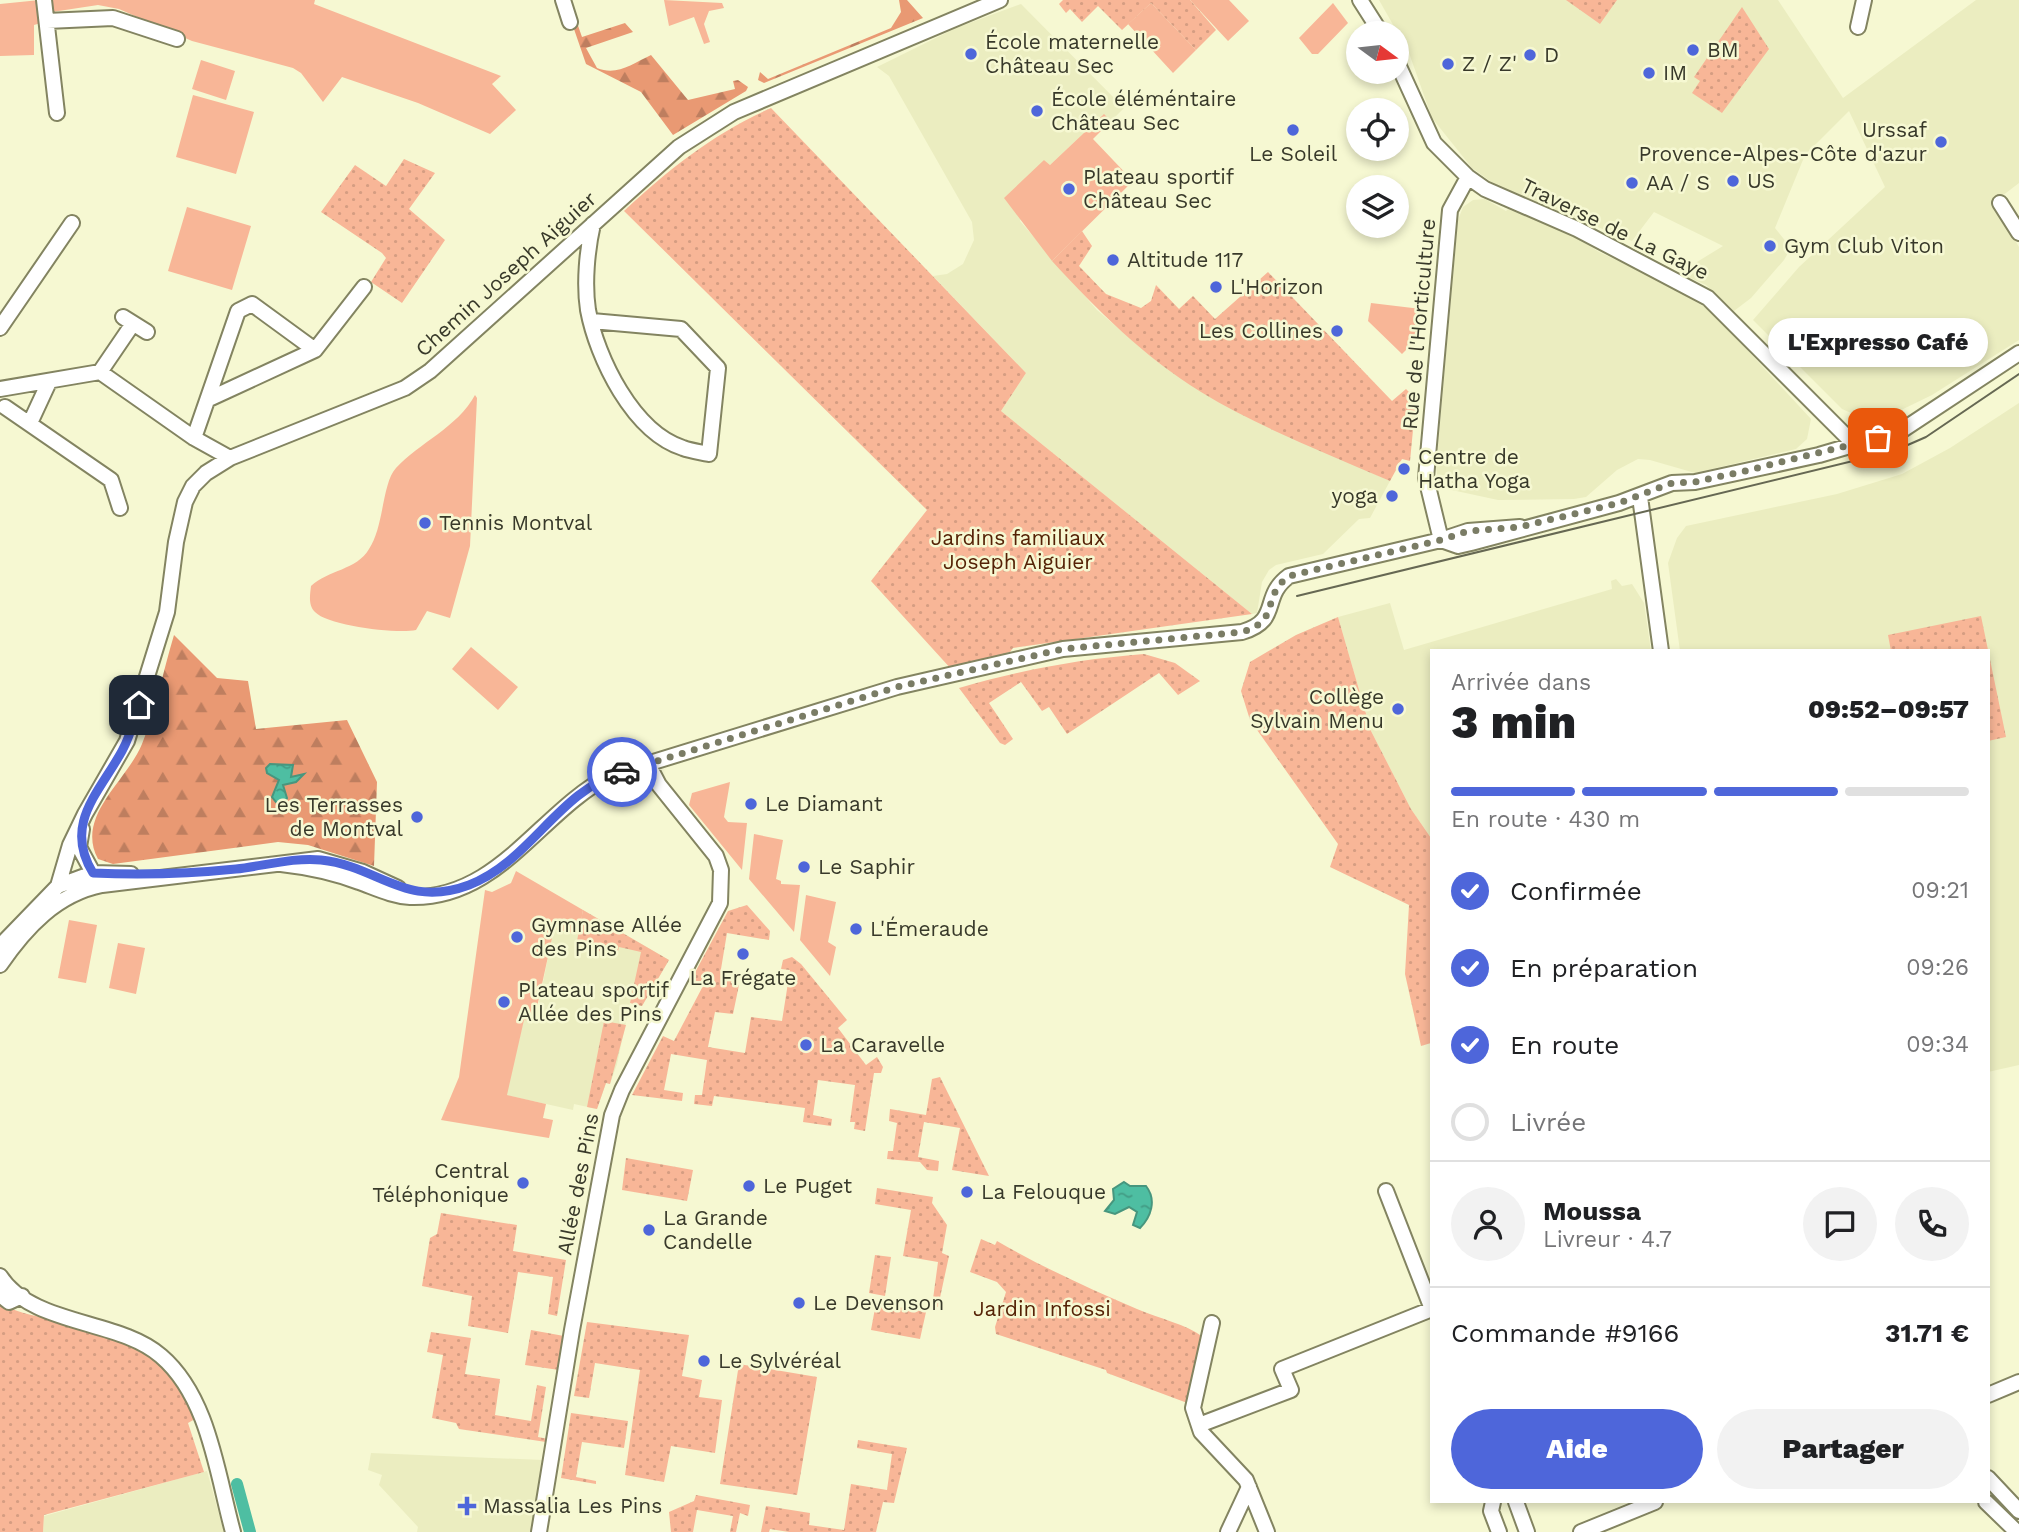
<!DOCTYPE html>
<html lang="fr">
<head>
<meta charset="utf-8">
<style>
  body { margin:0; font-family:"Work Sans",sans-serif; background:#f2f2f2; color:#202124; height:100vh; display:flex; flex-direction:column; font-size:26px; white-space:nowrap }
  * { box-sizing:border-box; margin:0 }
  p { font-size:23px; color:#757577 }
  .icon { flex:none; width:38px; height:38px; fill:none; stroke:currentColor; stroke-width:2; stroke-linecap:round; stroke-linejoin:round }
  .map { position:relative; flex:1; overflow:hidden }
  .panel { position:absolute; left:1430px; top:649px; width:560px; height:854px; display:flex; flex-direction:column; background:#fff; border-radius:0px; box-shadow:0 4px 10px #0003 }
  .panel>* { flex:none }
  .needle { width:46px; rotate:105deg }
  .fabs { position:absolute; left:1346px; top:21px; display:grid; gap:14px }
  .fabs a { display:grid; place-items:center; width:63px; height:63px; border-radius:50%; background:#fff; box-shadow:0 4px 10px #0003; font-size:35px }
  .pin { position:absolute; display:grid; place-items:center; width:60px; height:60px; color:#fff; margin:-30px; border-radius:14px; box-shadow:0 4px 10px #0006 }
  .courier { position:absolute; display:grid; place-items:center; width:70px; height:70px; margin:-35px; border:5px solid #4e66da; border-radius:50%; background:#fff; color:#222; box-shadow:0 2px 9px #0007 }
  .bubble { position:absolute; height:49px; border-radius:24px; background:#fff; box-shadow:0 4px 10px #0003; font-size:23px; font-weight:800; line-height:49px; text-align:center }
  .headline em { font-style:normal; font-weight:800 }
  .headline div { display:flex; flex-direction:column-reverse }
  .headline { display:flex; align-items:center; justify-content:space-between; height:119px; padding:0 21px }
  h1 { font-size:46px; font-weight:800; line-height:52px }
  .bar { display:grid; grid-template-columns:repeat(4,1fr); gap:10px 7px; align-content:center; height:84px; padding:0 21px }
  .bar i { height:9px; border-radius:5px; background:#e0e0e0 }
  .bar .current { background:#4e66da }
  .bar p { grid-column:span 4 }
  .line { display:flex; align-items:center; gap:18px; padding:0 21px; border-top:2px solid #e0e0e0 }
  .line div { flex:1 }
  .round { display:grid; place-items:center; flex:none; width:74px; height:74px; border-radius:37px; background:#f2f2f2 }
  ol { padding:0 21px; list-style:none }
  li { display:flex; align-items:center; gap:21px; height:77px }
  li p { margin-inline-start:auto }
  li .icon { padding:7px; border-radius:50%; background:#4e66da; color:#fff; stroke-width:4 }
  li:last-child { color:#757577 }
  li i { width:38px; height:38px; border:4px solid #e0e0e0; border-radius:50% }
  .button { display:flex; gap:14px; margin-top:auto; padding:14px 21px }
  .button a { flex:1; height:80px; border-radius:42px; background:#4e66da; color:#fff; font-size:28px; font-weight:800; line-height:80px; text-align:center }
  .button a+a { background:#f2f2f2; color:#202124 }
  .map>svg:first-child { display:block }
  .built { fill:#ebedc0 }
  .grass { fill:#f8b697 }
  .forest { fill:url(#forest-firs) }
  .park { fill:url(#park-dots) }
  .water { fill:url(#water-ripples); stroke:#47967e; stroke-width:2 }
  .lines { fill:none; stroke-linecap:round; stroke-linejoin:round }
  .canal { stroke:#4ebea2; stroke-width:12 }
  .minor-casing { stroke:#838461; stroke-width:18 }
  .minor { stroke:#fff; stroke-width:14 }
  .tram { stroke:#666853; stroke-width:2 }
  .done { stroke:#7a7c65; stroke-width:7; stroke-dasharray:0 12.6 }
  .route { stroke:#4e66da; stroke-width:9 }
  .poi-dot { fill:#4e66da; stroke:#f6f8d2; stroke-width:2.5 }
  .labels { text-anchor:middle; stroke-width:5; stroke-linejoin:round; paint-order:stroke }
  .poi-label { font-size:21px; fill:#38392a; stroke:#f6f8d2; text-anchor:start }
  .street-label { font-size:21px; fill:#38392a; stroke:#f6f8d2 }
  .park-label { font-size:21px; fill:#542105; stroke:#f6f8d2 }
</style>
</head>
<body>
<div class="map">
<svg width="2019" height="1532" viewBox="0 0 2019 1532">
  <defs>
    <pattern id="forest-firs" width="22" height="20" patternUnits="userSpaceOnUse" patternTransform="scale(1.75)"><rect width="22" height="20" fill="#e99973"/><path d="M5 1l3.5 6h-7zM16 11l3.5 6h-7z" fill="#be7e5f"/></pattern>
    <pattern id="park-dots" width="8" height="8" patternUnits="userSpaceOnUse" patternTransform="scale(1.75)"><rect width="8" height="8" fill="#f8b697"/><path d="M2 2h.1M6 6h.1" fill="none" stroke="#d59d82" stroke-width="1.8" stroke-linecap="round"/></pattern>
    <pattern id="water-ripples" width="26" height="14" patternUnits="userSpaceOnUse" patternTransform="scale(1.75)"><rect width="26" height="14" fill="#4ebea2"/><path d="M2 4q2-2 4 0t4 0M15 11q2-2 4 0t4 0" fill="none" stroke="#429b84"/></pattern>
  </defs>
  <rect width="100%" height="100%" fill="#f6f8d2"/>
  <path class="built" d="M1379,0H1778L1843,98L1976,0H2019V183L1993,203L2019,247V340L1932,395L1895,413L1873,417L1870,410L1861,411L1858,416L1842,409L1753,320L1799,267L1885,187L1849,111L1805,155L1775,228L1791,248L1784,260L1751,298L1734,311L1706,285L1679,273L1723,246L1654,212L1632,241L1497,186L1472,168L1432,118L1409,53Z
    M1021,4L1124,108L1111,121L1103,115L1050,165L1044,160L1020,221L1097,310L1160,364L1251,419L1390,481L1370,518L1359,519L1323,554L1276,565L1269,570L1262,582L1257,613L1252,614L1001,411L1026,373L933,276L947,274L963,264L974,240L972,222L889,76L877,67L956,28Z
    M1485,199L1506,211L1508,209L1575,236L1599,252L1659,280L1711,311L1811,419L1807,439L1796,449L1695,473L1650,460L1638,459L1617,470L1586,497L1574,499L1498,500L1447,489L1438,479L1436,468L1458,220L1463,207L1473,200Z
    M2019,403V1065L1988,1072V651H1680L1668,563L1677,538L1686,526L1837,494L1902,474L1950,448Z
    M1616,579L1622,586L1632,584L1644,603L1651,651H1432L1431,838L1411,809L1371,731L1338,617L1390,603L1404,650L1612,589L1611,581Z
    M583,910L669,960L642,1006L630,1003L617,1064L610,1084L606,1083L597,1109L574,1104L573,1110L506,1095L524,1019L535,1021L554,928L579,934Z
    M371,1453L543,1460L532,1532H417L418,1527L379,1485L382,1475L368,1470Z
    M207,1471L224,1532H43L44,1516Z"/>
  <path class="grass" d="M40,0L41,23L34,25V55L0,56V4Z
    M48,0H315L314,4L501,76L492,84L516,110L490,134L418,103L342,77L323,102L301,73L293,68L192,41L119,9L98,5L52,12Z
    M664,0L722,3L724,8L709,11L704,24L710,42L704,44L694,17L669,26Z
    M1190,0H1229L1249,21L1228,41Z
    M1151,3L1196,50L1173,73L1128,24Z
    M1333,3L1348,23L1318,54H1312L1299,38Z
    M201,60L235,71L226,100L192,89Z
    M193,95L254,112L236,174L176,157Z
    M1104,114L1111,121L1093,139L1133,181L1052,261L1004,198L1044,160L1050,165Z
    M187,207L251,226L232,290L168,271Z
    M1371,303L1421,309L1418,338L1402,354L1368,321Z
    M475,395L477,398L470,546L450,618L427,611L416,630C397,634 328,626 315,612C308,605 310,595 311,586C328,570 357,570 369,549C384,527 382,483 396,468C419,443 458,427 475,395Z
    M471,647L518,687L498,710L452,669Z
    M730,782L724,817L728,822L747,823L742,870L689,805L692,793Z
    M754,834L783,840L776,879L781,881V884L800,885L794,932L749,879Z
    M516,871L583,910L579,934L554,929L534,1021L524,1020L507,1095L546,1104L543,1118L553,1120L549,1138L441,1120L459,1077L485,890L492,892L511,883Z
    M806,895L836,902L828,942L836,947L830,976L800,940Z
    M69,920L97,925L86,983L58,978Z
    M118,943L145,948L136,994L109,988Z"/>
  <path class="forest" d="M564,0H569L582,37L625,23L633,32L586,48L597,68C617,76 632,64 651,55L688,100L735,89L733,81L738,80L748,87L746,91L673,135L641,92L586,64Z
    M899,0H907L923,18L764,83L758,80L760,72L768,79L891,28L901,12Z
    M174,635L217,678L248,681L256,729L347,720L377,782L374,866L308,845L278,842L113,864L98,859C75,816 127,781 142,744C156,710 163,671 174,635Z"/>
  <path class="park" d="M1063,0H1190L1216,30L1196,50L1151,3L1122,30L1098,6L1082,22L1070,9L1066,13L1059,4Z
    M1566,0H1617L1600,24Z
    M1742,7L1769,49L1722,113L1692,93L1700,81L1694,77Z
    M771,108L1026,373L1001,411L1252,614L1013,648L1010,652L952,670L871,581L927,510L624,211C669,169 714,133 771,108Z
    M404,159L435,173L409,209L445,240L402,303L371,282L386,258L382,253L321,212L355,165L386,186Z
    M1082,231L1092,246L1079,266L1106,294L1141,308L1151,301L1156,285L1179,309L1193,296L1215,319L1268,272L1392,401L1406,389L1416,399L1410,461L1402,459L1390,481C1326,453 1260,428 1201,392C1144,357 1097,310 1052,261Z
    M1981,616L2006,737L1988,741V651H1891L1888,635Z
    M1338,617L1371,731L1411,809L1431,838V1043L1421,1046L1405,974L1409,905L1330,867L1338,844L1250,720L1241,691L1250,662L1296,635Z
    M1144,654L1175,663L1200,681L1178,695L1159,673L1067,734L1049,707L1042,711L1021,682L989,703L1013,739L1005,745L1000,743L959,688C1021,670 1080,659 1144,654Z
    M747,905L770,931L769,940L727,933L721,969L733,971L731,983L739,985L733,1014L715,1012L708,1047L745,1053L751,1017L782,1021L790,970L781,969L783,960L792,957L801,964L847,1020L838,1028L866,1065L877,1057L883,1067L881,1073H874L865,1131L854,1129L855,1122H850L855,1085L818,1080L813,1115L832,1119L831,1126L803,1122L805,1108L714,1096L712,1106L694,1104L695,1095H702L707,1060L671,1054L664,1090L683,1093L682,1101L632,1095L663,1036L674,1041L703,986L691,980L728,911Z
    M583,910L669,960L642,1006L630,1003L641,952L619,947L617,955L576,946Z
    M604,1021L626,1025L610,1084L606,1083L597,1109L587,1107Z
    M940,1077L989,1176L952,1170L960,1128L924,1122L918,1157L939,1161L938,1171L927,1170L920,1162L887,1159L888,1151H893L897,1123L889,1121L890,1109L926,1115L932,1079Z
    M626,1158L693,1170L687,1201L622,1190Z
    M877,1188L933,1197L932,1203L947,1225L942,1253L949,1256L938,1307L928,1306L933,1299L938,1262L903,1256L911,1210L875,1204Z
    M441,1213L517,1225L513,1251L566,1260L557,1316L548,1314L553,1277L518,1272L508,1333L468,1326L472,1296L422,1286L430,1238L437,1234Z
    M981,1239L995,1245L997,1241C1042,1267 1088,1288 1137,1309C1160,1319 1186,1324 1203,1337L1190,1404L1107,1373L1106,1370L996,1334L995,1327L1006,1292L997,1282L970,1272Z
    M875,1255L891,1257L885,1296L869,1293Z
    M0,1303C21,1315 39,1316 62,1322C134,1338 163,1351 195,1419L188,1423L204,1472L44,1515L43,1532H0Z
    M876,1303L926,1312L920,1339L871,1330Z
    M587,1322L689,1335L682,1376L702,1380L699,1397L722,1400L715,1453L671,1446L664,1482L625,1475L640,1370L595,1363L589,1398L574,1396Z
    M531,1330L564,1336L559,1370L525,1365Z
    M431,1332L471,1338L465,1374L500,1379L495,1415L531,1421L537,1385L546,1387L538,1437L548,1439L546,1442L459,1429L456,1423L432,1418L443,1355L427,1352Z
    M739,1364L817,1377L797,1495L720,1484Z
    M571,1413L628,1421L624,1448L582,1442L576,1477L596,1481V1484L561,1478Z
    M858,1440L907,1448L894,1503L883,1502L876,1532H789L770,1529L769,1532H761L766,1506L810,1513L809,1525L844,1530L851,1484L887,1490L892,1454L857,1448Z
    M696,1495L750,1505L748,1516L740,1513L736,1532H730L733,1516L697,1510L693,1532H671L669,1512L694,1501Z"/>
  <path class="water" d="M270,764L293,765L291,777L304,774L296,782L283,785L287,798L284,803L276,802L272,797L279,780L267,773L266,768Z
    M1124,1182L1130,1186H1146C1157,1200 1151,1217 1140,1228L1133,1225L1137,1212L1129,1207L1115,1214L1105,1211L1114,1200L1113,1189Z"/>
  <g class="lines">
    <path class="canal" d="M237,1484L250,1532"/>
    <defs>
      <path id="minor" d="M44,0L57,113
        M563,0L570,22
        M1360,0L1381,33
        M47,21L113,18L177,39
        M1858,27L1864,0
        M1396,60L1434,143L1468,177L1485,189L1577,229L1708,298L1856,446
        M2000,203L2019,233
        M123,317L147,332
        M592,321L681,329L718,368L709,454C700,452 691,451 683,448C633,432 597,358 588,310C584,284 587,250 593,224
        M0,328L72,223
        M100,372L132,325
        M0,389L100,372L194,438L230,458
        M209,399L315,350L364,287
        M5,407L111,480L120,508
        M30,423L49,382
        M194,438L238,311L252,304L315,350
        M1640,497L1661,651
        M1441,540L1458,546L1471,543L1619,503L1672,483L1695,482L1819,455L1901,431L2019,353
        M1441,540L1426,478L1450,210L1468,177
        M82,829L79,847L93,873
        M281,864C308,867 333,872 359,882C376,888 392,896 410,897C499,900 540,811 611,775L897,687L1063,649L1242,632C1282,620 1260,597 1289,576L1441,540L1468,531L1520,527
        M58,886L70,845L85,814L127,741L167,612L176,542L185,502L193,486L206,473L230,458L405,388L430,371L679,147L734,112L1000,0
        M0,946L58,886L93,873L131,874
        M0,965C26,927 57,894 102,885L318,859L363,872L398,888
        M1386,1191L1432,1309
        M0,1276C32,1326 119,1319 161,1356C209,1397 217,1474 233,1532
        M0,1295L9,1302L22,1296
        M1212,1323L1193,1408L1201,1432L1246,1480L1267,1532
        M1988,1395L2019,1382
        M1199,1425L1291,1390L1282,1369L1432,1309
        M1988,1478L2019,1511
        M1493,1502L1491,1511L1499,1532
        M1516,1502L1527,1532
        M1986,1502L2017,1532
        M539,1532L572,1330L612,1115L622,1090L720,903L721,870L716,856L659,785L648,764
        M1228,1532L1249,1487
        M1581,1532L1655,1502"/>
    </defs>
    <use href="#minor" class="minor-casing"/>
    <use href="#minor" class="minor"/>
    <path class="tram" d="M1297,596L1894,451L1926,437L2019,374"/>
  </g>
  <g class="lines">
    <path class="done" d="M622,772L897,687L1063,649L1242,632C1282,620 1260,597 1289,576L1441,540L1468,531L1520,527L1619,503L1672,483L1695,482L1745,471L1878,438"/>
    <path class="route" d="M139,705C134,721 130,737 122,751C99,793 63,824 93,873C142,875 187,874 236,869C263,866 295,857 321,860C379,866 405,909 469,885C530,862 558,791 622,772"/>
  </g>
  <g class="poi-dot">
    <circle cx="1693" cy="50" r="7"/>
    <circle cx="971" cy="54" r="7"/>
    <circle cx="1530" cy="55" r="7"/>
    <circle cx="1448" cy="64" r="7"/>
    <circle cx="1649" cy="73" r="7"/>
    <circle cx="1037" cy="111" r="7"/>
    <circle cx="1293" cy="130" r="7"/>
    <circle cx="1941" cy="142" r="7"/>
    <circle cx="1733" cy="181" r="7"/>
    <circle cx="1632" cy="183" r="7"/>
    <circle cx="1069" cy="189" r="7"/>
    <circle cx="1770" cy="246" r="7"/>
    <circle cx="1113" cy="260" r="7"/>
    <circle cx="1216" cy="287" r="7"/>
    <circle cx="1337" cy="331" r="7"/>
    <circle cx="1404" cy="469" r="7"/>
    <circle cx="1392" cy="496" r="7"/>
    <circle cx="425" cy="523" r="7"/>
    <circle cx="1398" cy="709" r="7"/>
    <circle cx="751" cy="804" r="7"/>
    <circle cx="417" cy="817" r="7"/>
    <circle cx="804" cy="867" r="7"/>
    <circle cx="856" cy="929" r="7"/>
    <circle cx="517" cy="937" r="7"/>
    <circle cx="743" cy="954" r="7"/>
    <circle cx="504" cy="1002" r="7"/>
    <circle cx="806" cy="1045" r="7"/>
    <circle cx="523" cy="1183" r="7"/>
    <circle cx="749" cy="1186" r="7"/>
    <circle cx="967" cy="1192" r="7"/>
    <circle cx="649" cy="1230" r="7"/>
    <circle cx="799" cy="1303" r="7"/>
    <circle cx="704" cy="1361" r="7"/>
    <path d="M463.5 1495.5h7v7h7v7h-7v7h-7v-7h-7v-7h7z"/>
  </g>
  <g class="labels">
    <g class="poi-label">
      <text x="985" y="49">École maternelle<tspan x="985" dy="24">Château Sec</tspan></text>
      <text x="1707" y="57">BM</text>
      <text x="1544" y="62">D</text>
      <text x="1462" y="71">Z / Z'</text>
      <text x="1663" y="80">IM</text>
      <text x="1051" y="106">École éléméntaire<tspan x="1051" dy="24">Château Sec</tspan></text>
      <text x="1927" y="137" text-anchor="end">Urssaf<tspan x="1927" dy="24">Provence-Alpes-Côte d'azur</tspan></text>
      <text x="1293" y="161" text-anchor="middle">Le Soleil</text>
      <text x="1083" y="184">Plateau sportif<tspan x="1083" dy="24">Château Sec</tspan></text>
      <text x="1747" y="188">US</text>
      <text x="1646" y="190">AA / S</text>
      <text x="1784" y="253">Gym Club Viton</text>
      <text x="1127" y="267">Altitude 117</text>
      <text x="1230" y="294">L'Horizon</text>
      <text x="1323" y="338" text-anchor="end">Les Collines</text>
      <text x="1418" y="464">Centre de<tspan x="1418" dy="24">Hatha Yoga</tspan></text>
      <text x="1378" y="503" text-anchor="end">yoga</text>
      <text x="439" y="530">Tennis Montval</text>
      <text x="1384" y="704" text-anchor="end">Collège<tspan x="1384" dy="24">Sylvain Menu</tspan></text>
      <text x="765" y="811">Le Diamant</text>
      <text x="403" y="812" text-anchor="end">Les Terrasses<tspan x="403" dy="24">de Montval</tspan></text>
      <text x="818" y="874">Le Saphir</text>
      <text x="531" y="932">Gymnase Allée<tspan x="531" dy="24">des Pins</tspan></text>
      <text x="870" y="936">L'Émeraude</text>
      <text x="743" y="985" text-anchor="middle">La Frégate</text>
      <text x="518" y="997">Plateau sportif<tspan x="518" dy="24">Allée des Pins</tspan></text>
      <text x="820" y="1052">La Caravelle</text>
      <text x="509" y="1178" text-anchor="end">Central<tspan x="509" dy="24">Téléphonique</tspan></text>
      <text x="763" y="1193">Le Puget</text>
      <text x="981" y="1199">La Felouque</text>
      <text x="663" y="1225">La Grande<tspan x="663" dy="24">Candelle</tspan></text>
      <text x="813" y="1310">Le Devenson</text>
      <text x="718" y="1368">Le Sylvéréal</text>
      <text x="483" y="1513">Massalia Les Pins</text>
    </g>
    <g class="street-label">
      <text transform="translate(1615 229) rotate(26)" y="7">Traverse de La Gaye</text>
      <text transform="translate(506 274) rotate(-42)" y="7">Chemin Joseph Aiguier</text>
      <text transform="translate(1419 324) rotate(-85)" y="7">Rue de l'Horticulture</text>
      <text transform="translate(578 1184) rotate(-79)" y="7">Allée des Pins</text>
    </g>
    <g class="park-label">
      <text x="1018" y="545">Jardins familiaux<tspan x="1018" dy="24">Joseph Aiguier</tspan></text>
      <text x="1042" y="1316">Jardin Infossi</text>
    </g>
  </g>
</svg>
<div class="fabs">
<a><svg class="needle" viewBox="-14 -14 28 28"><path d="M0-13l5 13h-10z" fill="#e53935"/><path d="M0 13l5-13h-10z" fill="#757577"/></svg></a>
<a><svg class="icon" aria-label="locate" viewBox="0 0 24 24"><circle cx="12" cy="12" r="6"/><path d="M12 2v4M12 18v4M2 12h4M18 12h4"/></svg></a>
<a><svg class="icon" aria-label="layers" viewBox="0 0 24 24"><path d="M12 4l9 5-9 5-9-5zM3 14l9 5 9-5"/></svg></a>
</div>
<div class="pin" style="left:1878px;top:438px;background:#ea580c"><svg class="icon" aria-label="bag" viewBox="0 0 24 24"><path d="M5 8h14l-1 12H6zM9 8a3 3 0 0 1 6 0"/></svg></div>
<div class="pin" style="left:139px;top:705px;background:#1f2937"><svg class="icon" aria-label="home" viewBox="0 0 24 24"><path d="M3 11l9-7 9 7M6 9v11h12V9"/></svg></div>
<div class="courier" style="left:622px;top:772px"><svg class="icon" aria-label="car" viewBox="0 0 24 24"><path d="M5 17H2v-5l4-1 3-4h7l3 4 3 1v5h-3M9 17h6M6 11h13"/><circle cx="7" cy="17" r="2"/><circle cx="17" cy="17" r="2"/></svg></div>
<div class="bubble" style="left:1768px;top:318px;width:220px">L'Expresso Café</div>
<section class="panel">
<div class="headline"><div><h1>3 min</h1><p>Arrivée dans</p></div><em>09:52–09:57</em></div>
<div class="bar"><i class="current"></i><i class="current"></i><i class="current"></i><i></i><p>En route · 430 m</p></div>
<ol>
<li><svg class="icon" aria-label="check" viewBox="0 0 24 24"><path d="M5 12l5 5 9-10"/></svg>Confirmée<p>09:21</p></li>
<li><svg class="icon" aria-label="check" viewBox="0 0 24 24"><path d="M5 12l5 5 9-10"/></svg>En préparation<p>09:26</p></li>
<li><svg class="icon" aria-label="check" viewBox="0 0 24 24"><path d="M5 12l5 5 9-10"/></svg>En route<p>09:34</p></li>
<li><i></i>Livrée</li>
</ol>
<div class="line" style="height:126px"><a class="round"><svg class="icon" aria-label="person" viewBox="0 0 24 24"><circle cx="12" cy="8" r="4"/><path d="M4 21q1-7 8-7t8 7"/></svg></a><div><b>Moussa</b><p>Livreur · 4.7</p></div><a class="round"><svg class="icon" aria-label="chat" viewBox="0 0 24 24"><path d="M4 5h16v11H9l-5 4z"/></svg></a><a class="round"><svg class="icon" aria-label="phone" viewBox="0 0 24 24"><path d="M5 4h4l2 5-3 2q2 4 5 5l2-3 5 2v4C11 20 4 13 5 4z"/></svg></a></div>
<div class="line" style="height:91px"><div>Commande #9166</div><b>31.71 €</b></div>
<div class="button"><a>Aide</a><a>Partager</a></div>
</section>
</div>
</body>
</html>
